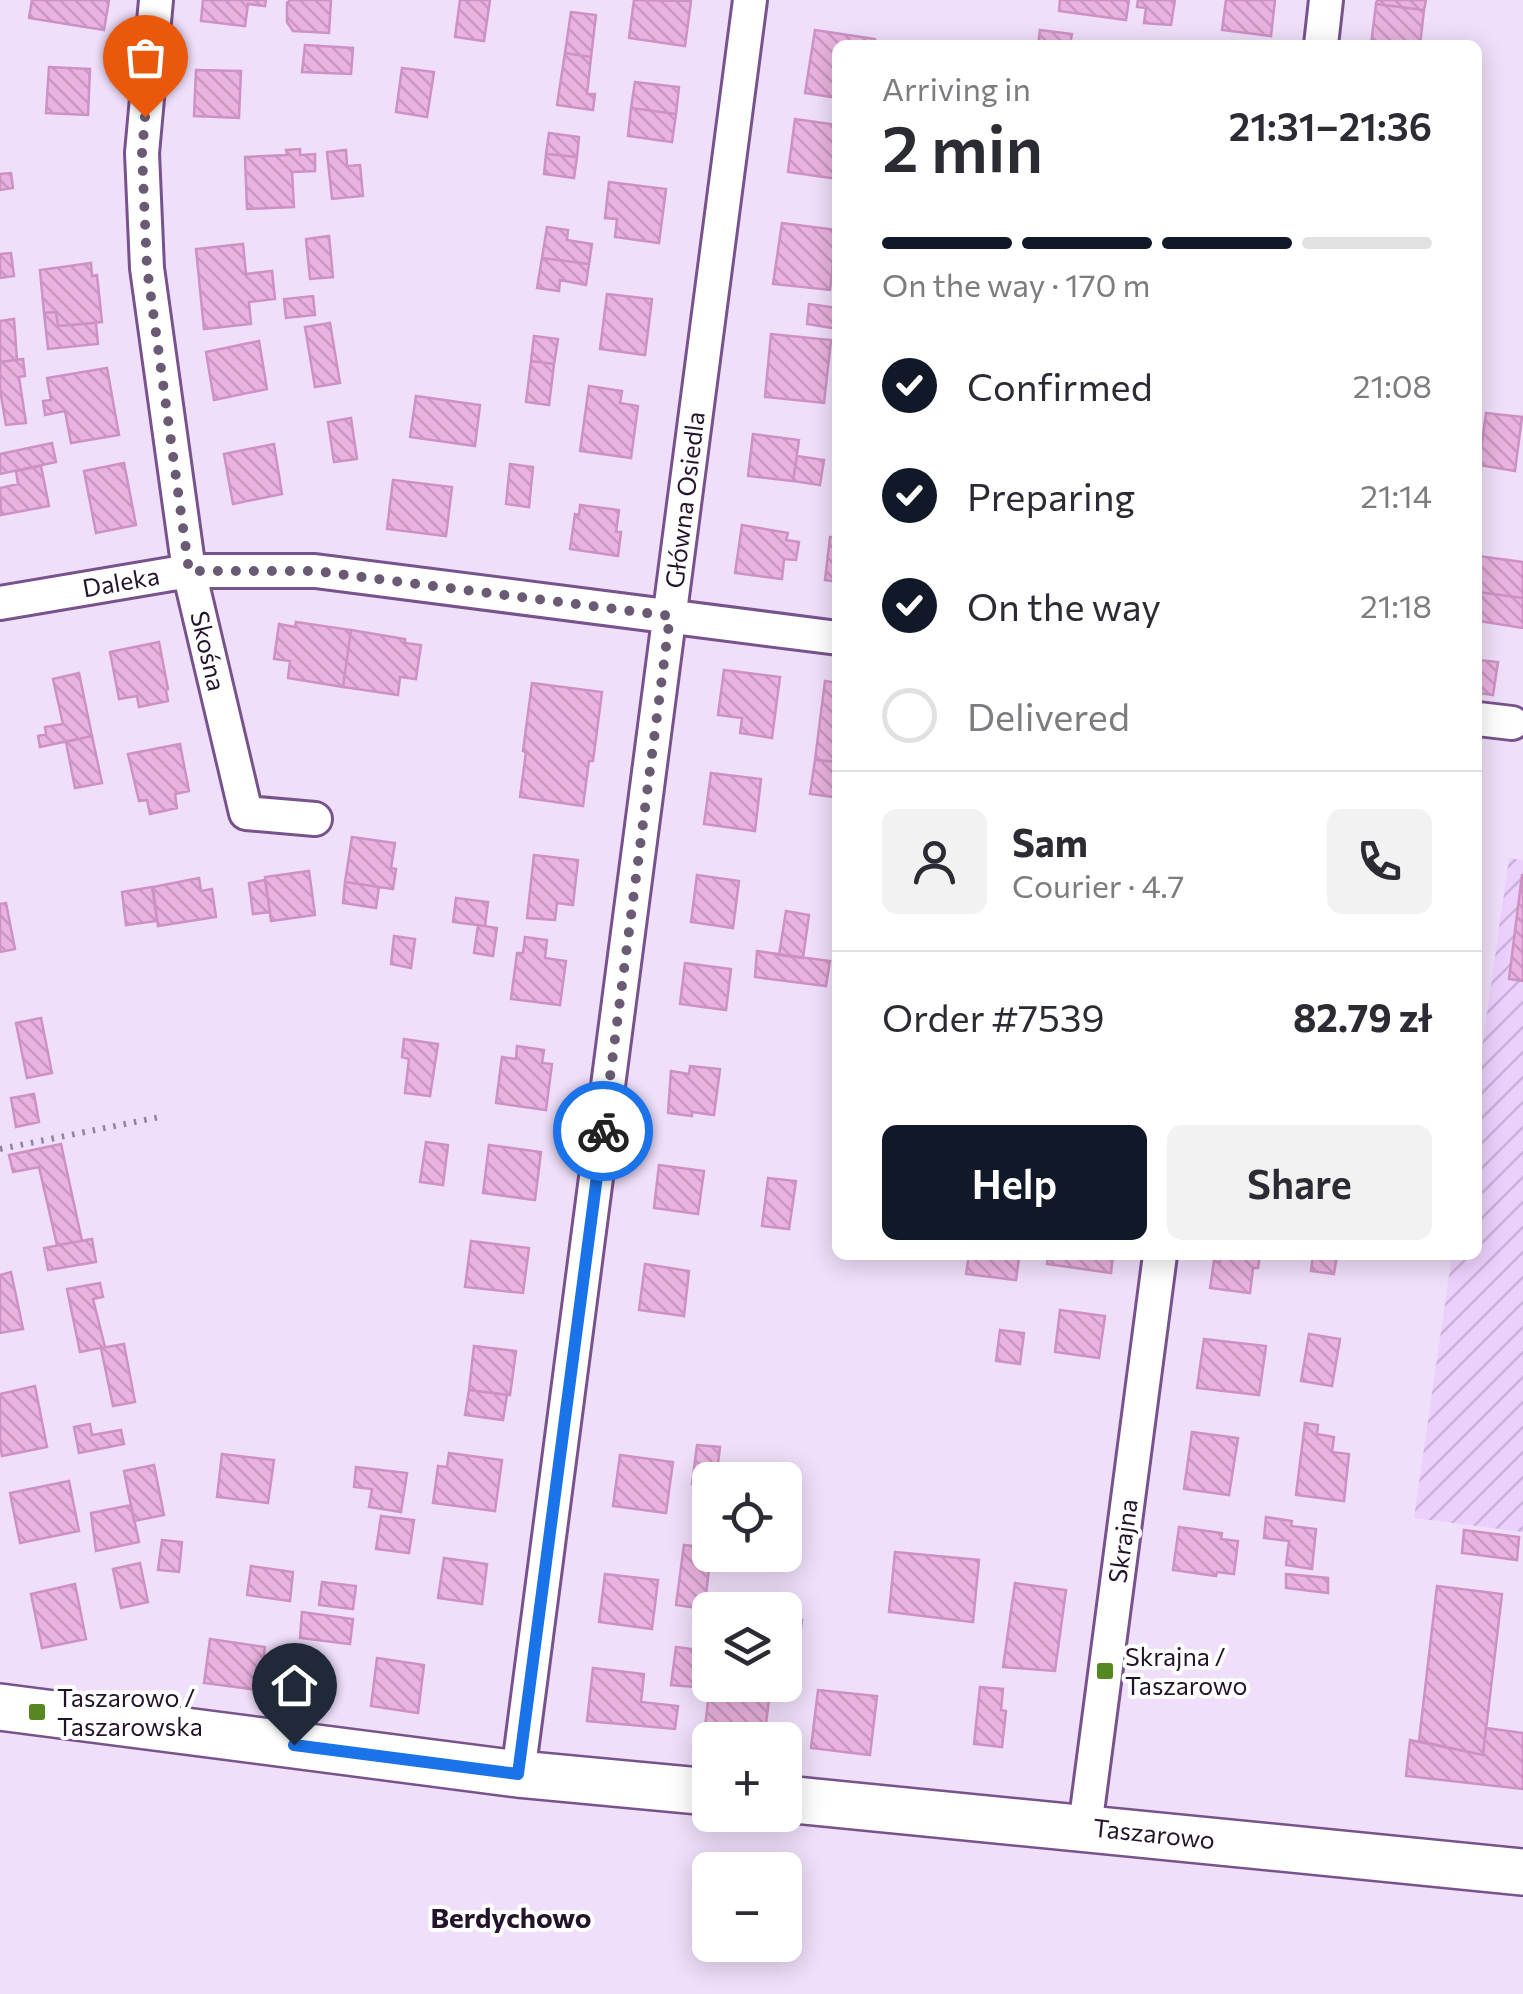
<!DOCTYPE html>
<html lang="en">
<head>
<meta charset="utf-8">
<style>
  body { margin:0; font-family:Commissioner,sans-serif; background:#f2f2f3; color:#2b2b33; height:100vh; display:flex; flex-direction:column; font-size:38px; white-space:nowrap }
  * { box-sizing:border-box; margin:0 }
  p { font-size:32px; color:#7c7c81 }
  .icon { flex:none; width:55px; height:55px; fill:none; stroke:currentColor; stroke-width:2; stroke-linecap:round; stroke-linejoin:round }
  .map { position:relative; flex:1; overflow:hidden }
  .details { position:absolute; left:832px; top:40px; width:650px; height:1220px; display:flex; flex-direction:column; background:#fff; border-radius:15px; box-shadow:0 5px 25px #0003 }
  .details>* { flex:none }
  .fabs { position:absolute; left:692px; top:1462px; display:grid; gap:20px }
  .fabs a { display:grid; place-items:center; width:110px; height:110px; border-radius:15px; background:#fff; box-shadow:0 5px 25px #0003; font-size:50px }
  .pin { position:absolute; display:grid; place-items:center; width:85px; height:85px; color:#fff; margin:-102px -42px; border-radius:50% 50% 50% 0; rotate:-45deg; box-shadow:0 0 10px #0007 }
  .pin .icon { rotate:45deg }
  .courier { position:absolute; display:grid; place-items:center; width:100px; height:100px; margin:-50px; border:8px solid #1a73e8; border-radius:50%; background:#fff; color:#222; box-shadow:0 2px 12px #0007 }
  .summary em { font-style:normal; font-weight:600 }
  .summary div { display:flex; flex-direction:column-reverse }
  .summary { display:flex; align-items:center; justify-content:space-between; height:170px; padding:0 50px }
  h1 { font-size:65px; font-weight:600; line-height:75px }
  .bar { display:grid; grid-template-columns:repeat(4,1fr); gap:15px 10px; align-content:center; height:120px; padding:0 50px }
  .bar i { height:12px; border-radius:8px; background:#e1e1e2 }
  .bar .selected { background:#111827 }
  .bar p { grid-column:span 4 }
  .line { display:flex; align-items:center; gap:25px; padding:0 50px; border-top:2px solid #e1e1e2 }
  .line div { flex:1 }
  .round { display:grid; place-items:center; flex:none; width:105px; height:105px; border-radius:15px; background:#f2f2f3 }
  ol { padding:0 50px; list-style:none }
  li { display:flex; align-items:center; gap:30px; height:110px }
  li p { margin-inline-start:auto }
  li .icon { padding:10px; border-radius:50%; background:#111827; color:#fff; stroke-width:4 }
  li:last-child { color:#7c7c81 }
  li i { width:55px; height:55px; border:5px solid #e1e1e2; border-radius:50% }
  .cta { display:flex; gap:20px; margin-top:auto; padding:20px 50px }
  .cta a { flex:1; height:115px; border-radius:15px; background:#111827; color:#fff; font-size:40px; font-weight:600; line-height:115px; text-align:center }
  .cta a+a { background:#f2f2f3; color:#2b2b33 }
  .map>svg:first-child { display:block }
  .industrial { fill:url(#industrial-furrows) }
  .building { fill:url(#building-back-hatch); stroke:#ce91c4; stroke-width:2.5 }
  .lines { fill:none; stroke-linecap:round; stroke-linejoin:round }
  .street-casing { stroke:#78528d; stroke-width:38 }
  .secondary-casing { stroke:#78528d; stroke-width:50 }
  .path { stroke:#93839d; stroke-width:6; stroke-dasharray:2.5 8; stroke-linecap:butt }
  .street { stroke:#fff; stroke-width:32 }
  .secondary { stroke:#fff; stroke-width:45 }
  .done { stroke:#6a5a73; stroke-width:10; stroke-dasharray:0 18 }
  .route { stroke:#1a73e8; stroke-width:12 }
  .poi-dot { fill:#558820; stroke:#fff; stroke-width:4 }
  .labels { text-anchor:middle; stroke-width:8; stroke-linejoin:round; paint-order:stroke }
  .street-label { font-size:25px; fill:#23132b; stroke:#fff }
  .poi-label { font-size:25px; fill:#23132b; stroke:#fff; text-anchor:start }
  .neighbourhood-label { font-size:28px; font-weight:bold; fill:#23132b; stroke:#fff }
</style>
</head>
<body>
<div class="map">
<svg width="1523" height="1994" viewBox="0 0 1523 1994">
  <defs>
    <pattern id="industrial-furrows" width="10" height="10" patternUnits="userSpaceOnUse" patternTransform="scale(2.5)"><rect width="10" height="10" fill="#ebd0fc"/><path d="M-1 1l2-2M0 10L10 0M9 11l2-2" fill="none" stroke="#c9b2d8"/></pattern>
    <pattern id="building-back-hatch" width="6" height="6" patternUnits="userSpaceOnUse" patternTransform="scale(2.5)"><rect width="6" height="6" fill="#eab2e0"/><path d="M-1 5l2 2M0 0l6 6M5-1l2 2" fill="none" stroke="#c898c0"/></pattern>
  </defs>
  <rect width="100%" height="100%" fill="#efdffa"/>
  <path class="industrial" d="M1509,858L1523,860V1532L1414,1518L1452,1255H1478V1077Z"/>
  <path class="building" d="M32,0H109L104,30L29,18Z
    M203,0H266L265,6L248,4L245,26L201,21Z
    M290,0H331L329,33L293,31L287,22V3Z
    M460,0H490L484,41L455,37Z
    M634,0L691,1L685,46L629,38Z
    M1060,0H1129L1126,20L1059,11Z
    M1138,0H1175L1171,25L1144,23L1146,8L1137,7Z
    M1226,0H1275L1271,36L1222,30Z
    M1377,0H1426L1424,10L1376,4Z
    M1376,4L1424,10L1420,45H1371Z
    M571,12L596,15L591,57L565,53Z
    M815,30L875,39V45H838V98L805,93Z
    M1040,30L1072,34L1070,45H1038Z
    M305,45L353,48L351,74L302,72Z
    M565,53L591,57L587,94H595L593,110L557,105Z
    M49,67L90,69L88,115L46,113Z
    M402,68L434,72L427,117L396,112Z
    M196,70L241,71L239,118L194,116Z
    M635,82L679,87L676,114L631,108Z
    M631,108L676,114L672,142L628,136Z
    M795,119L838,125V179L788,172Z
    M549,133L579,137L577,157L546,154Z
    M300,149V155L315,154V171L292,172L294,207L247,209L245,157L287,155L286,150Z
    M346,150L347,166L360,165L363,196L332,199L327,152Z
    M546,154L577,157L574,178L544,174Z
    M11,173L13,188L0,190V174Z
    M609,182L666,189L659,243L615,237L617,219L605,218Z
    M782,223L837,230L830,290L773,284Z
    M547,227L568,230L567,240L592,244L589,264L542,258Z
    M329,236L333,277L310,279L306,239Z
    M243,244L246,274L272,271L275,299L249,302L251,324L204,329L196,249Z
    M11,253L14,276L0,278V254Z
    M542,258L589,264L586,285L560,280L559,291L537,288Z
    M91,263L92,276L97,275L102,322L58,326L56,312L44,313L40,270Z
    M607,294L652,299L645,355L600,349Z
    M313,296L315,315L286,318L284,299Z
    M809,304L838,308V329L807,324Z
    M56,312L58,326L96,323L98,344L48,349L44,313Z
    M14,319L17,360L0,362V321Z
    M330,323L340,383L315,387L305,327Z
    M771,334L831,340L824,403L765,397Z
    M534,336L558,339L554,364L531,361Z
    M259,341L267,389L214,400L206,352Z
    M23,359L25,376L19,377L26,423L6,425L0,390V362Z
    M531,361L554,364L549,405L526,402Z
    M107,368L119,435L71,443L65,411L45,415L43,401L51,400L47,378Z
    M589,386L622,391L620,403L638,406L631,458L580,451Z
    M416,396L480,405L475,446L410,437Z
    M1486,413L1522,417L1515,471L1479,465Z
    M351,418L357,459L334,462L328,422Z
    M753,434L799,440L793,481L748,476Z
    M52,443L56,462L0,474V454Z
    M274,444L282,494L233,504L224,454Z
    M797,456L824,460L820,485L793,481Z
    M124,463L136,525L96,533L84,471Z
    M510,464L533,467L529,507L506,504Z
    M41,466L49,506L1,515L0,488L18,484L16,471Z
    M393,480L452,487L446,536L387,529Z
    M580,505L619,510L616,532H621L618,556L570,549L575,514L579,515Z
    M742,525L788,533L786,540L799,542L796,560L784,559L782,579L735,573Z
    M830,537L838,538V582L825,580Z
    M1478,556L1523,562V598L1478,592Z
    M1478,592L1523,598V628L1479,621L1480,611L1478,610Z
    M296,622L351,630L343,687L288,678L290,661L274,659L279,624L295,627Z
    M351,630L405,639V643L421,645L416,679L400,677L398,695L343,687Z
    M159,642L168,689L166,690L168,701L139,707L137,696L119,699L110,652Z
    M1478,660L1498,662L1493,695L1478,693Z
    M724,670L780,677L772,738L740,733L742,718L718,715Z
    M79,673L92,736L40,747L38,736L46,734L45,727L63,724L53,679Z
    M825,681L838,683V762L815,760Z
    M532,683L602,692L593,761H589L583,806L520,797L526,752L523,751Z
    M92,736L102,783L75,788L66,742Z
    M180,744L189,791L175,794L177,808L150,814L147,800L139,801L128,754Z
    M815,760L838,762L834,797L810,794Z
    M711,773L761,779L755,831L704,824Z
    M352,837L395,843L391,868L396,869L393,889L345,882Z
    M534,855L578,860L573,905L557,903L555,920L527,918Z
    M309,871L315,915L271,921L265,877Z
    M697,875L739,881L733,928L691,922Z
    M1522,875H1523V981L1509,979Z
    M199,878L201,891L212,889L216,917L158,926L153,887Z
    M265,880L270,912L253,914L249,883Z
    M345,882L379,887L376,908L343,903Z
    M152,887L157,921L126,925L122,892Z
    M456,898L488,902L485,926L453,922Z
    M6,903L15,949L0,952V904Z
    M786,911L809,915L803,958L779,955Z
    M478,925L497,928L493,956L474,953Z
    M394,936L415,939L411,968L391,964Z
    M525,937L547,940L545,958L566,961L560,1005L511,999L517,953H523Z
    M757,951L830,961L826,986L755,977Z
    M685,963L731,969L726,1010L680,1004Z
    M41,1018L52,1073L27,1078L16,1023Z
    M404,1039L438,1044L430,1096L405,1093L409,1059L402,1057Z
    M517,1046L544,1050L542,1063L552,1064L546,1110L496,1103L502,1057L516,1059Z
    M690,1066L720,1069L714,1115L692,1112V1116L668,1113L671,1071L689,1074Z
    M34,1094L39,1122L16,1127L11,1098Z
    M426,1142L448,1145L443,1185L420,1182Z
    M61,1144L82,1241L57,1245L39,1167L13,1172L9,1155Z
    M489,1145L541,1152L535,1200L483,1193Z
    M659,1165L704,1171L698,1214L654,1208Z
    M768,1178L796,1181L789,1229L762,1226Z
    M92,1239L96,1262L48,1270L44,1248Z
    M471,1241L529,1248L523,1293L465,1287Z
    M969,1255L1019,1258L1016,1280L966,1274Z
    M1048,1255H1113L1111,1273L1047,1264Z
    M1221,1255H1260L1258,1268H1253L1250,1293L1210,1288L1214,1261L1220,1262Z
    M1313,1255H1337L1334,1274L1311,1271Z
    M645,1264L689,1271L684,1316L639,1310Z
    M11,1272L23,1329L0,1333V1275Z
    M100,1283L103,1297L93,1299L105,1347L80,1352L67,1289Z
    M1060,1310L1105,1316L1099,1358L1055,1352Z
    M1000,1330L1024,1333L1020,1364L996,1361Z
    M1309,1334L1340,1339L1332,1386L1301,1381Z
    M1204,1339L1266,1346L1259,1395L1197,1388Z
    M124,1344L135,1402L113,1406L101,1348Z
    M474,1346L516,1351L510,1395L469,1390Z
    M35,1386L47,1447L2,1456L0,1444V1394Z
    M469,1390L507,1395L503,1420L465,1415Z
    M1305,1423L1318,1425L1317,1434L1334,1437L1332,1452L1349,1454L1344,1501L1296,1495Z
    M90,1424L92,1435L121,1430L124,1444L79,1453L74,1427Z
    M1192,1432L1238,1438L1229,1495L1184,1489Z
    M697,1445L720,1447L716,1480H710V1486L692,1484Z
    M449,1453L502,1460L495,1511L433,1503L438,1466L447,1467Z
    M222,1454L274,1460L268,1503L217,1497Z
    M620,1455L673,1462L666,1513L613,1506Z
    M154,1465L164,1515L134,1521L124,1471Z
    M356,1467L407,1473L401,1512L369,1507L372,1489L354,1487Z
    M69,1481L79,1531L20,1543L10,1493Z
    M131,1505L139,1542L96,1551L91,1513Z
    M381,1516L414,1520L409,1553L376,1549Z
    M1266,1517L1292,1521L1291,1526L1316,1529L1312,1569L1286,1565L1289,1541L1264,1538Z
    M1179,1527L1222,1533L1221,1539L1238,1541L1234,1574L1217,1572L1216,1576L1173,1570Z
    M1464,1530L1519,1537L1517,1560L1462,1553Z
    M162,1540L182,1542L179,1572L158,1570Z
    M684,1545L710,1548L711,1555L704,1609L676,1605Z
    M895,1552L979,1560L973,1622L889,1612Z
    M444,1558L487,1564L482,1604L438,1598Z
    M140,1563L148,1602L121,1608L113,1569Z
    M251,1566L293,1572L290,1601L247,1595Z
    M605,1574L658,1580L652,1629L599,1622Z
    M1286,1574L1328,1578V1593L1286,1588Z
    M322,1582L356,1586L353,1609L319,1605Z
    M1015,1583L1066,1590L1055,1671L1003,1667Z
    M75,1584L86,1639L42,1648L31,1594Z
    M1437,1586L1502,1594L1483,1755L1419,1741Z
    M705,1604L740,1608V1610H710V1628L702,1627Z
    M302,1612L353,1619L350,1644L300,1638Z
    M785,1619L802,1620L799,1644L785,1642Z
    M210,1639L265,1647L259,1690L204,1683Z
    M676,1647L699,1650L694,1687L671,1685Z
    M377,1658L424,1665L418,1713L371,1706Z
    M593,1668L644,1674L641,1702L678,1706L675,1729L587,1721Z
    M710,1684L770,1691L764,1740L727,1736L728,1729L705,1727Z
    M980,1687L1003,1689L1001,1710L1006,1711L1002,1747L974,1744Z
    M818,1690L877,1696L870,1755L811,1748Z
    M1486,1728L1523,1733V1789L1406,1776L1410,1740L1483,1755Z"/>
  <g class="lines">
    <defs>
      <path id="street" d="M156,0L142,153L147,268L189,571L246,813L315,819
        M1321,45L1326,0
        M0,603L189,571H315L838,638
        M1478,719L1512,723
        M518,1774L750,0
        M1085,1827L1160,1255"/>
      <path id="secondary" d="M0,1707L518,1774L710,1792
        M785,1799L1523,1872"/>
    </defs>
    <use href="#street" class="street-casing"/>
    <use href="#secondary" class="secondary-casing"/>
    <path class="path" d="M0,1149L160,1117"/>
    <use href="#street" class="street"/>
    <use href="#secondary" class="secondary"/>
  </g>
  <g class="lines">
    <path class="done" d="M145,117L142,153L147,268L189,571H315L670,616L603,1131"/>
    <path class="route" d="M294,1745L518,1774L603,1131"/>
  </g>
  <g class="poi-dot">
    <rect x="1095" y="1661" width="20" height="20" rx="5"/>
    <rect x="27" y="1702" width="20" height="20" rx="5"/>
  </g>
  <g class="labels">
    <g class="street-label">
      <text transform="translate(685 500) rotate(-83)" y="9">Główna Osiedla</text>
      <text transform="translate(121 582) rotate(-10)" y="9">Daleka</text>
      <text transform="translate(208 651) rotate(77)" y="9">Skośna</text>
      <text transform="translate(1123 1541) rotate(-82)" y="9">Skrajna</text>
      <text transform="translate(1154 1834) rotate(6)" y="9">Taszarowo</text>
    </g>
    <g class="poi-label">
      <text x="1125" y="1666">Skrajna /<tspan x="1125" dy="29">Taszarowo</tspan></text>
      <text x="57" y="1707">Taszarowo /<tspan x="57" dy="29">Taszarowska</tspan></text>
    </g>
    <g class="neighbourhood-label">
      <text x="511" y="1928">Berdychowo</text>
    </g>
  </g>
</svg>
<div class="fabs">
<a><svg class="icon" aria-label="locate" viewBox="0 0 24 24"><circle cx="12" cy="12" r="6"/><path d="M12 2v4M12 18v4M2 12h4M18 12h4"/></svg></a>
<a><svg class="icon" aria-label="layers" viewBox="0 0 24 24"><path d="M12 4l9 5-9 5-9-5zM3 14l9 5 9-5"/></svg></a>
<a>+</a>
<a>−</a>
</div>
<div class="pin" style="left:145px;top:117px;background:#ea580c"><svg class="icon" aria-label="bag" viewBox="0 0 24 24"><path d="M5 8h14l-1 12H6zM9 8a3 3 0 0 1 6 0"/></svg></div>
<div class="pin" style="left:294px;top:1745px;background:#1f2937"><svg class="icon" aria-label="home" viewBox="0 0 24 24"><path d="M3 11l9-7 9 7M6 9v11h12V9"/></svg></div>
<div class="courier" style="left:603px;top:1131px"><svg class="icon" aria-label="bike" viewBox="0 0 24 24"><circle cx="6" cy="16" r="4"/><circle cx="18" cy="16" r="4"/><path d="M6 16l4-8h5l3 8M10 8l3 8H6M13 5h3"/></svg></div>
<section class="details">
<div class="summary"><div><h1>2 min</h1><p>Arriving in</p></div><em>21:31–21:36</em></div>
<div class="bar"><i class="selected"></i><i class="selected"></i><i class="selected"></i><i></i><p>On the way · 170 m</p></div>
<ol>
<li><svg class="icon" aria-label="check" viewBox="0 0 24 24"><path d="M5 12l5 5 9-10"/></svg>Confirmed<p>21:08</p></li>
<li><svg class="icon" aria-label="check" viewBox="0 0 24 24"><path d="M5 12l5 5 9-10"/></svg>Preparing<p>21:14</p></li>
<li><svg class="icon" aria-label="check" viewBox="0 0 24 24"><path d="M5 12l5 5 9-10"/></svg>On the way<p>21:18</p></li>
<li><i></i>Delivered</li>
</ol>
<div class="line" style="height:180px"><a class="round"><svg class="icon" aria-label="person" viewBox="0 0 24 24"><circle cx="12" cy="8" r="4"/><path d="M4 21q1-7 8-7t8 7"/></svg></a><div><b>Sam</b><p>Courier · 4.7</p></div><a class="round"><svg class="icon" aria-label="phone" viewBox="0 0 24 24"><path d="M5 4h4l2 5-3 2q2 4 5 5l2-3 5 2v4C11 20 4 13 5 4z"/></svg></a></div>
<div class="line" style="height:130px"><div>Order #7539</div><b>82.79 zł</b></div>
<div class="cta"><a>Help</a><a>Share</a></div>
</section>
</div>
</body>
</html>
